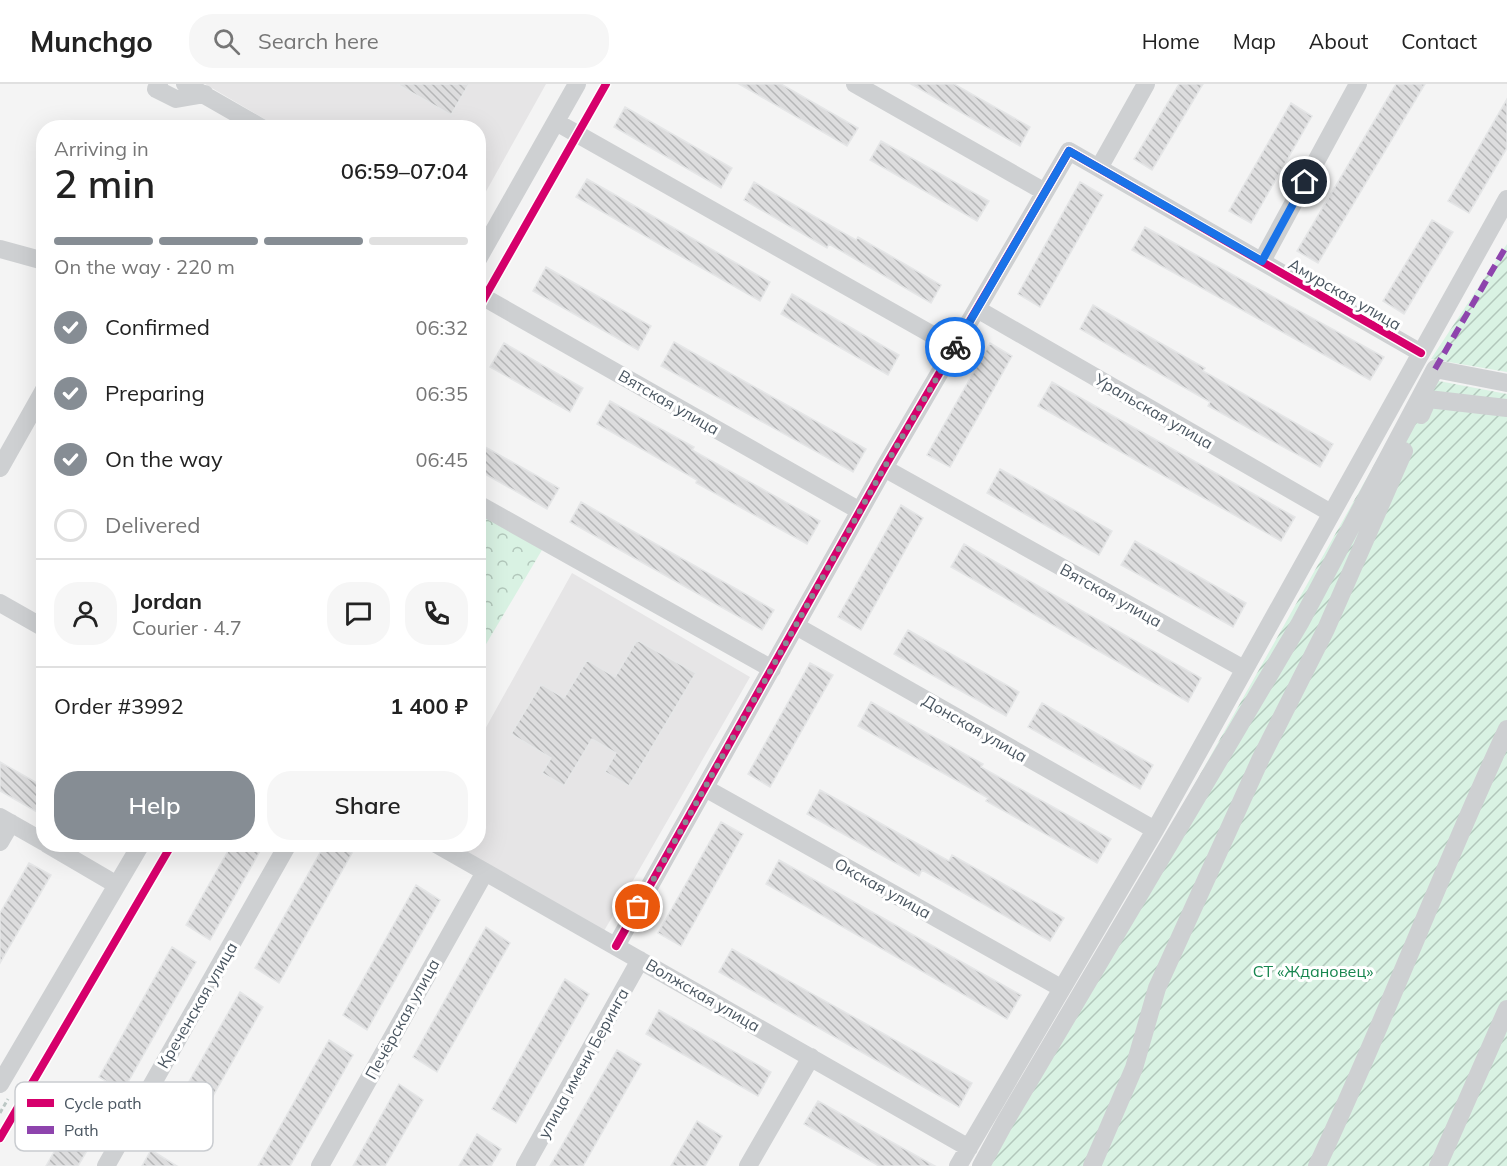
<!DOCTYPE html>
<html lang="en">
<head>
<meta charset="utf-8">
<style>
  body { margin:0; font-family:Mulish,sans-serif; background:#f6f6f6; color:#222; height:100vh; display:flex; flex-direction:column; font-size:22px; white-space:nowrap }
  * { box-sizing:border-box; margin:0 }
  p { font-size:20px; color:#767676 }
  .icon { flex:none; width:33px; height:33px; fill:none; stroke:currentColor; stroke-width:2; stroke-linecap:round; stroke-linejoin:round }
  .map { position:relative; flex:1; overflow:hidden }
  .details { position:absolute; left:36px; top:36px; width:450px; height:732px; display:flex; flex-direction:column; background:#fff; border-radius:24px; box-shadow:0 6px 24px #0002 }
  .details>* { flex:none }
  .pin { position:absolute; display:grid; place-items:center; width:51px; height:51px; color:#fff; margin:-26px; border:3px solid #fff; border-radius:50%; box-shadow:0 2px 6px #0007 }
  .courier { position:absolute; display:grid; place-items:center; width:60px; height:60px; margin:-30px; border:4px solid #1a73e8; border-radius:50%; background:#fff; color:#222; box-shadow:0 2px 8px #0007 }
  .head em { font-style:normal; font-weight:600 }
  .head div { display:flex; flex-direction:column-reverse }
  .head { display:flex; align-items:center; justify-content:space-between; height:102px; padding:0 18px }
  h1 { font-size:39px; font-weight:600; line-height:45px }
  .bar { display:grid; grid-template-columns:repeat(4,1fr); gap:9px 6px; align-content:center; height:72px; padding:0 18px }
  .bar i { height:8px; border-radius:4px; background:#e0e0e0 }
  .bar .on { background:#868d94 }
  .bar p { grid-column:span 4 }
  .line { display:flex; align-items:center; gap:15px; padding:0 18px; border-top:2px solid #e0e0e0 }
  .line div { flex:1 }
  .round { display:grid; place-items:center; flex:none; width:63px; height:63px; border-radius:24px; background:#f6f6f6 }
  ol { padding:0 18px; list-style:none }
  li { display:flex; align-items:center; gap:18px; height:66px }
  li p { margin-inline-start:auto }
  li .icon { padding:6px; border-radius:50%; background:#868d94; color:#fff; stroke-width:4 }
  li:last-child { color:#767676 }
  li i { width:33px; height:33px; border:3px solid #e0e0e0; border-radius:50% }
  .action { display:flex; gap:12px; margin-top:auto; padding:12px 18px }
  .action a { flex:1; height:69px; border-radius:24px; background:#868d94; color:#fff; font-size:24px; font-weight:600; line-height:69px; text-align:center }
  .action a+a { background:#f6f6f6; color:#222 }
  header { display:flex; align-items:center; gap:36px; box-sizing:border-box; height:84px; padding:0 30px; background:#fff; border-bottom:2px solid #e0e0e0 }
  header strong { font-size:28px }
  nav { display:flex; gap:33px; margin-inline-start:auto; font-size:21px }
  .search { width:420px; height:54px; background:#f6f6f6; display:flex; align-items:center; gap:15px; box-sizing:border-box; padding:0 21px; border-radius:24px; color:#767676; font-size:22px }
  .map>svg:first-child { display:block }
  .education { fill:#e6e5e6 }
  .forest { fill:url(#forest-crowns) }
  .garden { fill:url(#garden-furrows) }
  .building { fill:url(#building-back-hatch); stroke:#e5e6e7; stroke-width:1.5 }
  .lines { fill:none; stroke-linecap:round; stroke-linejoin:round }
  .path { stroke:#bcc7c4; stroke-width:3; stroke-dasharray:4.5 3; stroke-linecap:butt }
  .minor { stroke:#ced0d2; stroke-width:18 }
  .quiet { stroke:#8e44ad; stroke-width:6; stroke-dasharray:12 6; stroke-linecap:butt }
  .cycleway-casing { stroke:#fff; stroke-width:11 }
  .cycleway { stroke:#d6006c; stroke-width:8 }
  .done { stroke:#868d94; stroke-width:6; stroke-dasharray:0 10.8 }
  .route { stroke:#1a73e8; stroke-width:8 }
  .labels { text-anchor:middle; stroke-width:6; stroke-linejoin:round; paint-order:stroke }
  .street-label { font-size:16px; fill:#4a5661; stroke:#fff }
  .park-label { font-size:16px; fill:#17864f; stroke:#fff }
  .key { fill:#fff; stroke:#c9ccd0; stroke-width:1.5 }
  .key-label { font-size:16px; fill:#4a5661 }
</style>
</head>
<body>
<header>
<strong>Munchgo</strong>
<div class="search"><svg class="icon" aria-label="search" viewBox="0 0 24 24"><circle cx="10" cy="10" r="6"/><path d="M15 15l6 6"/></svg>Search here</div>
<nav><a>Home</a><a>Map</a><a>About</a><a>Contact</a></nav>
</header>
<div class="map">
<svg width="1507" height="1082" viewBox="0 0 1507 1082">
  <defs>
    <pattern id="forest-crowns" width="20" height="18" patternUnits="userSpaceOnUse" patternTransform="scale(1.5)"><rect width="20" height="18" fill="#d9f2e3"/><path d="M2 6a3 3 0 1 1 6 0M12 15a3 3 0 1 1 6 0" fill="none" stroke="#b2c7bb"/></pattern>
    <pattern id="garden-furrows" width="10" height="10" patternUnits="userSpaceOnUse" patternTransform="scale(1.5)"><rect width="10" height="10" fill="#d9f2e3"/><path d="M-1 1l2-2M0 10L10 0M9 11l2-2" fill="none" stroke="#b2c7bb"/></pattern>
    <pattern id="building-back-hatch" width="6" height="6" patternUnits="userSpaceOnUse" patternTransform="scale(1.5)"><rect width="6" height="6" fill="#ddddde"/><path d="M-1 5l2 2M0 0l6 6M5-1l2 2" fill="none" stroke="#b5b6b7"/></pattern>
  </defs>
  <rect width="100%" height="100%" fill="#f4f4f4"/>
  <path class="education" d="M205,0H546L479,120L478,44L278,43Z
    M572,489L750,593L604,847L452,761L478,760L479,656Z"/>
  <path class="forest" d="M479,429L542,466L479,572Z"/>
  <path class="garden" d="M1507,160V288L1431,275Z
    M1423,294L1507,310V1082H980Z"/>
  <path class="building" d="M397,0H469L451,31Z
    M739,0H781L858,44L847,62Z
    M911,0H954L1030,43L1020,62Z
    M1179,0H1203L1152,86L1134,75Z
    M1396,0H1425L1318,179L1297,167Z
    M1507,15V64L1469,129L1448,117Z
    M1291,19L1312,32L1251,139L1229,127Z
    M625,23L732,84L721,104L614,43Z
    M881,57L989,117L977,137L870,76Z
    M587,95L770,198L760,217L576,113Z
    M754,98L856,156L858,153L941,201L931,219L829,160L827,164L744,116Z
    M1080,98L1103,111L1040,223L1018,210Z
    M1432,136L1453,148L1404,230L1383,217Z
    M1145,143L1384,273L1370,296L1132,166Z
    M546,183L651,242L638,266L533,207Z
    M792,210L899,271L888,291L781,230Z
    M1093,221L1205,284L1203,287L1333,360L1320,383L1208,322L1210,318L1080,245Z
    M674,258L866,365L853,388L661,282Z
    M504,259L583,304L570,328L490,283Z
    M990,259L1012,272L950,383L927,371Z
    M1052,298L1295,433L1281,457L1038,322Z
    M610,317L694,363L692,366L820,437L807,460L696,399L697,396L597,340Z
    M478,359L559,404L547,425L478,386Z
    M1000,385L1112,447L1099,471L987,409Z
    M581,418L774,526L762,546L570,438Z
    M901,421L923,434L861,546L838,533Z
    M1135,457L1246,519L1233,543L1121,481Z
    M964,460L1201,594L1188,618L951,483Z
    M908,546L1019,608L1006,632L894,570Z
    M637,556L696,589L629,702L605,688L616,669L592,655L564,702L542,689L551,674L511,650L541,600L564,614L587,576L615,593Z
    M810,579L833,591L770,703L748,690Z
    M871,618L983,680L981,683L1111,755L1097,779L986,717L988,714L858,642Z
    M1042,619L1153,681L1140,705L1028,643Z
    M0,678L44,703V732L0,707Z
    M820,706L949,777L952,771L1064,834L1050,857L922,786L919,792L807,730Z
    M721,738L743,750L681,862L658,849Z
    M232,760H264L210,856L186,841Z
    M325,760H338L352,769L279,899L255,884Z
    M779,776L1021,911L1007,935L766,800Z
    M29,779L51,791L0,879V829Z
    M416,801L440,816L367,946L343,931Z
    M486,843L510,859L437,988L413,973Z
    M172,863L196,878L123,1007L99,993Z
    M732,865L972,999L959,1023L719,888Z
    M565,895L589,910L516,1039L492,1025Z
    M240,908L263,923L190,1053L166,1038Z
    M659,926L771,988L758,1012L646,950Z
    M329,956L353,971L290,1082H258Z
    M617,966L641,980L583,1082H550Z
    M399,1000L423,1016L385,1082H353Z
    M818,1017L935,1082H879L804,1040Z
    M81,1021L105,1036L78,1082H46Z
    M697,1037L722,1052L705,1082H671Z
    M477,1050L501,1065L491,1082H459Z
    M151,1066L177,1082H142Z"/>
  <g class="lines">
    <path class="path" d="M0,1029L8,1015"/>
    <path class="minor" d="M159,0L156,5L176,15L205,10
      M185,0L262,44
      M855,0L1045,108
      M556,38L954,263
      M1099,84L1146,0
      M0,165L44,177
      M478,175L577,0
      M1262,177L1358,0
      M478,210L860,427
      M977,225L1331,429
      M1421,331L1428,315L1507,324
      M0,384L44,306
      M884,384L1244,585
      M478,420L772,585
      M0,519L44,544
      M796,542L1155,746
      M705,704L1061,904
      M0,733L44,758
      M0,758L11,739
      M47,760L117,801
      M436,760L969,1064
      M616,862L884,384L1069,67L1421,269
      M0,1000L141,760
      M106,1082L288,760
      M320,1082L485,788
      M525,1082L640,876
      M748,1082L811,973
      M958,1082L1155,746L1507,115
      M981,1082L1005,1038L1300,539L1435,285L1507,299
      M1092,1082L1134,984L1157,904L1261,674L1326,545L1404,367
      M1317,1082C1385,938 1440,789 1507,645
      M1438,1082L1507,925"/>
    <path class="quiet" d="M1435,285L1507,161"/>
    <defs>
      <path id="cycleway" d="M478,225L606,0
        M616,862L884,384L1069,67L1421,269
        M0,1054L172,760"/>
    </defs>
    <use href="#cycleway" class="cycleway-casing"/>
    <use href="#cycleway" class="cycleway"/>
  </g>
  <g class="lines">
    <path class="done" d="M638,823L884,384L955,263"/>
    <path class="route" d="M955,263L1069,67L1262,177L1305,98"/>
  </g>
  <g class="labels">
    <g class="street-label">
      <text transform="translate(1345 210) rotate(30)" y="6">Амурская улица</text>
      <text transform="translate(669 318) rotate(30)" y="6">Вятская улица</text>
      <text transform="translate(1154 327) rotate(30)" y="6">Уральская улица</text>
      <text transform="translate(1111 511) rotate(29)" y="6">Вятская улица</text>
      <text transform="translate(975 644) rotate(30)" y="6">Донская улица</text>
      <text transform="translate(883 804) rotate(29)" y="6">Окская улица</text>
      <text transform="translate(703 911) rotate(30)" y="6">Волжская улица</text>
      <text transform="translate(197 921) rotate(-60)" y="6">Креченская улица</text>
      <text transform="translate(402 935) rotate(-61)" y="6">Печёрская улица</text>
      <text transform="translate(583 979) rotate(-61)" y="6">улица имени Беринга</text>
    </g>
    <g class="park-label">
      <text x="1313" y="893">СТ «Ждановец»</text>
    </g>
  </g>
  <rect x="15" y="998" width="198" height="69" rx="9" class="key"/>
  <rect x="27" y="1015" width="27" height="8" fill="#d6006c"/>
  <rect x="27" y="1042" width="27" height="8" fill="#8e44ad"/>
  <g class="key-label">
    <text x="64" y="1025">Cycle path</text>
    <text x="64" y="1052">Path</text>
  </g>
</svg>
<div class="pin" style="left:638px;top:823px;background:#ea580c"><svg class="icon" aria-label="bag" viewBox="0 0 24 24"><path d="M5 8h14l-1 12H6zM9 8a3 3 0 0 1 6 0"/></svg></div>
<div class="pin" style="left:1305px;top:98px;background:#1f2937"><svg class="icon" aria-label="home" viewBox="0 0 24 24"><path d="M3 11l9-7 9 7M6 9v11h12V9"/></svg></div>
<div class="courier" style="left:955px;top:263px"><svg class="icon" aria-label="bike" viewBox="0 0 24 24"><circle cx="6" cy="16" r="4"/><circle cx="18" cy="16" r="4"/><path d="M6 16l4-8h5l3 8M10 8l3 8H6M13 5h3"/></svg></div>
<section class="details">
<div class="head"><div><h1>2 min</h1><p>Arriving in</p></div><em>06:59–07:04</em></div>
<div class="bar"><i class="on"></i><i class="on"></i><i class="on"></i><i></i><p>On the way · 220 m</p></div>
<ol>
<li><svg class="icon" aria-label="check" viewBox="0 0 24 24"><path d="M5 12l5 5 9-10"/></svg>Confirmed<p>06:32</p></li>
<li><svg class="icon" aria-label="check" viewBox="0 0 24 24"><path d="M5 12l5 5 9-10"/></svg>Preparing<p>06:35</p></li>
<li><svg class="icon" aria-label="check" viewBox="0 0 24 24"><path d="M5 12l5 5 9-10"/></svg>On the way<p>06:45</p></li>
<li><i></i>Delivered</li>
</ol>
<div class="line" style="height:108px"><a class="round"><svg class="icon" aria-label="person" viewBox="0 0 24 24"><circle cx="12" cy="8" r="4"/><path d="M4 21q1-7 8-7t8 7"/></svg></a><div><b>Jordan</b><p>Courier · 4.7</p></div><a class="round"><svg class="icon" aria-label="chat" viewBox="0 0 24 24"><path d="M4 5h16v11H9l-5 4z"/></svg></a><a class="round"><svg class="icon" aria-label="phone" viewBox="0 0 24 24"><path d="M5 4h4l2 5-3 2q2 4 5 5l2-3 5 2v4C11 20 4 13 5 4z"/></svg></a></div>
<div class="line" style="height:78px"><div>Order #3992</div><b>1 400 ₽</b></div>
<div class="action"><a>Help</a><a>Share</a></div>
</section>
</div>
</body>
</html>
